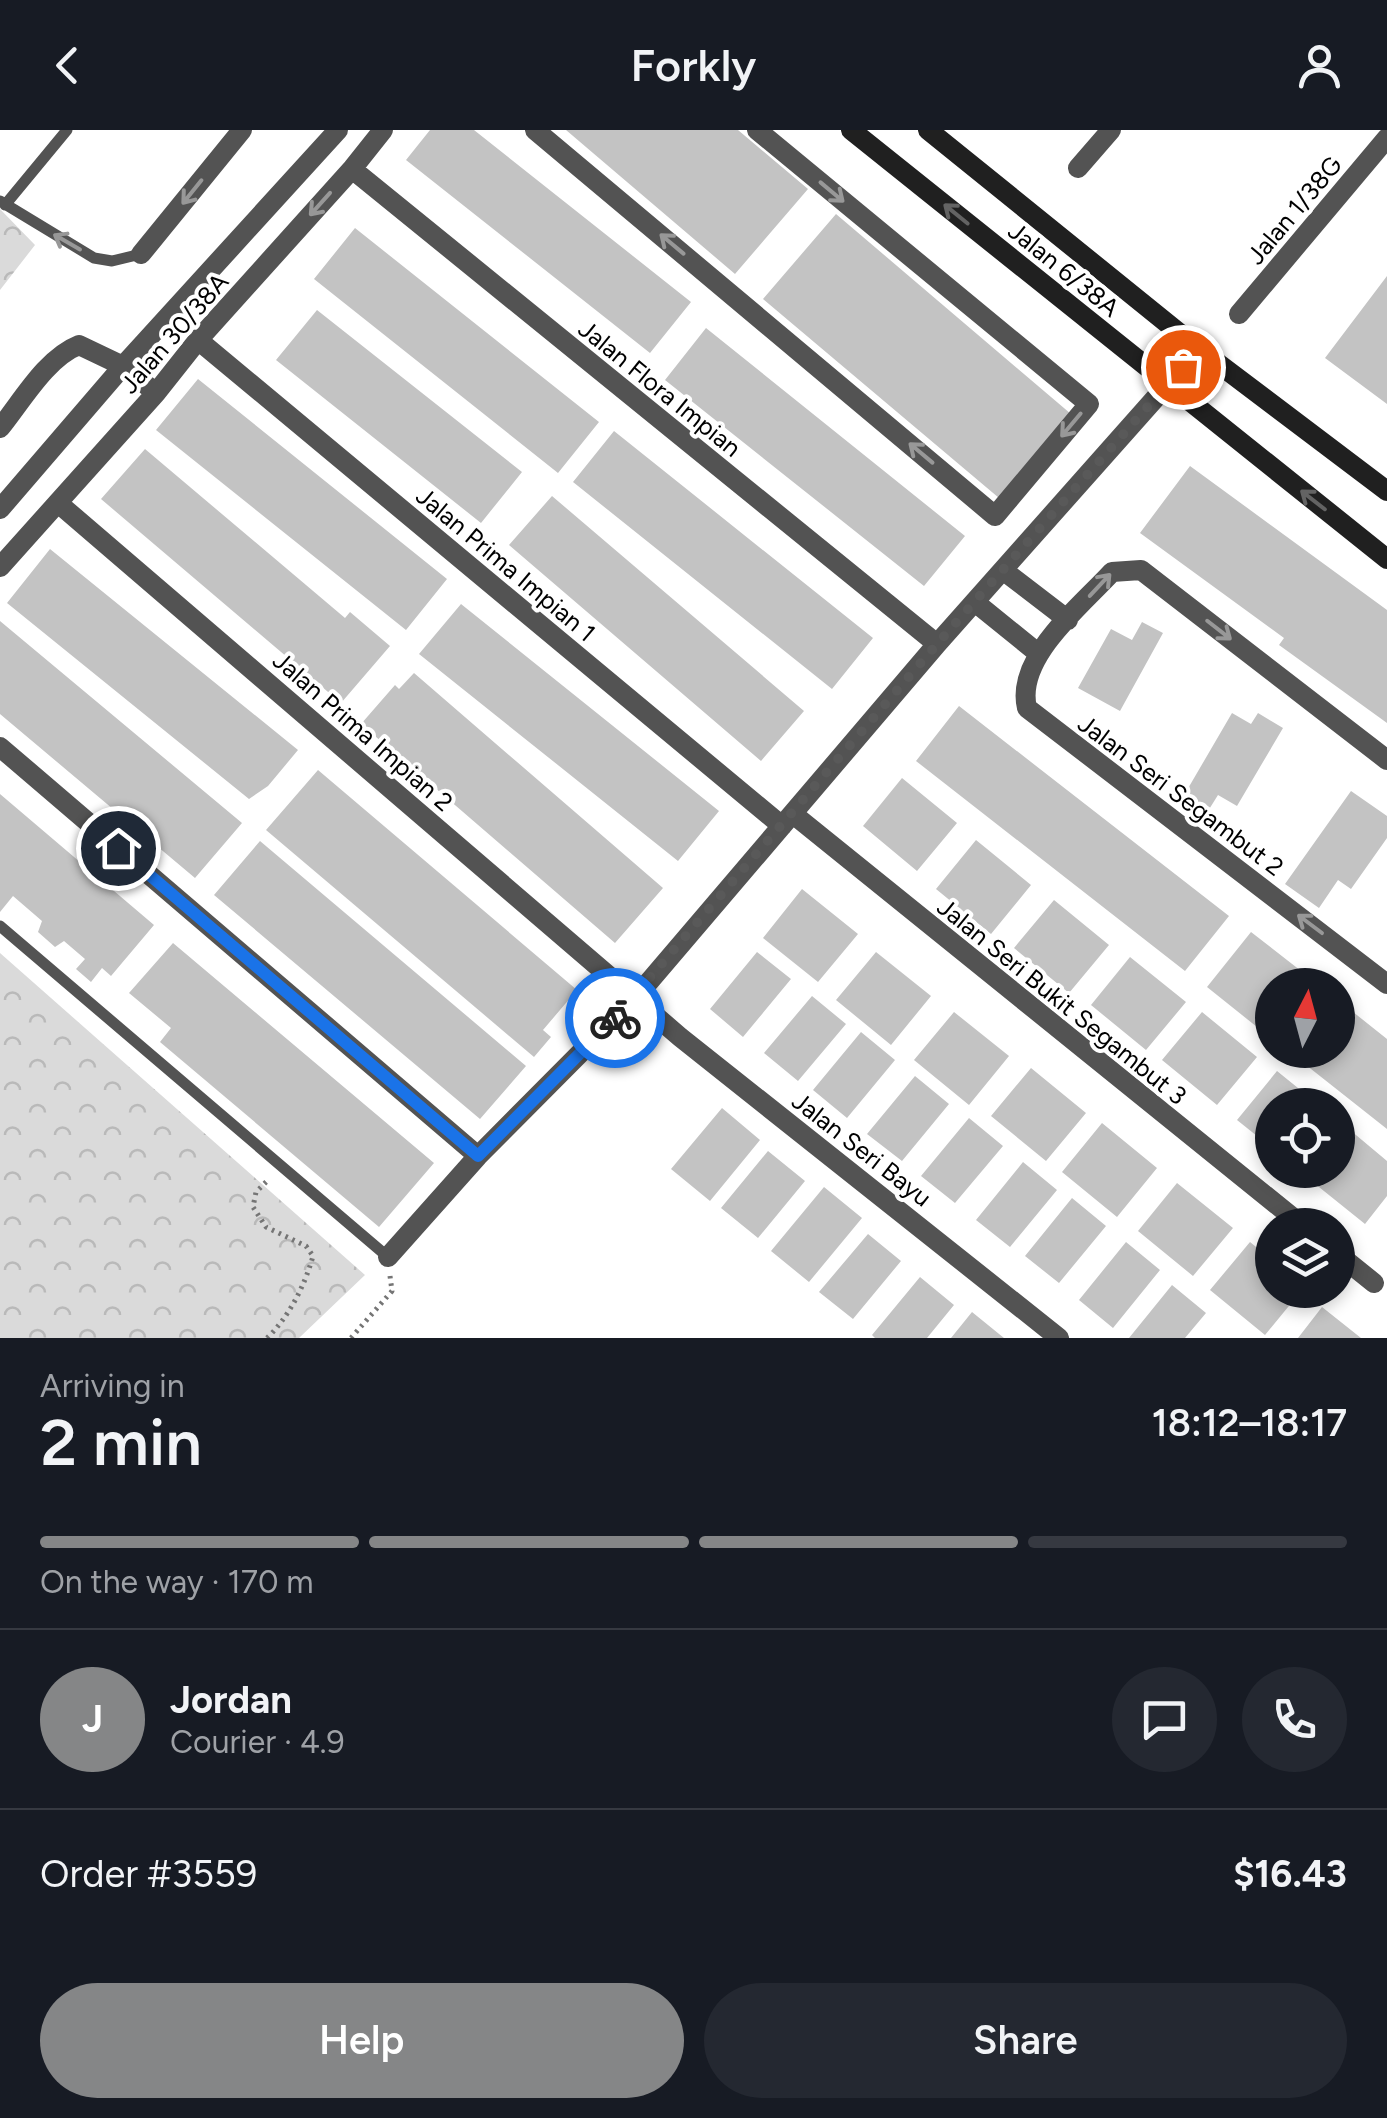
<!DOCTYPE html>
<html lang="en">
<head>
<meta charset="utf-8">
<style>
  body { margin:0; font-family:Figtree,sans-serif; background:#242831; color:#f1f3f6; height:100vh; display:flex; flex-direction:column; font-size:38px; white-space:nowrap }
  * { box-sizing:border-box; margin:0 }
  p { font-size:32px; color:#9ea1a6 }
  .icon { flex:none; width:55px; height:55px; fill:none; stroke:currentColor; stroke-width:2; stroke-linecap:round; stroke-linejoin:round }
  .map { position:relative; height:1208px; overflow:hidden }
  .sheet { display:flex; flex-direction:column; background:#171b24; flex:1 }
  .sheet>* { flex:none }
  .needle { width:65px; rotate:6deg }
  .fabs { position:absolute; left:1255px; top:838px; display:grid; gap:20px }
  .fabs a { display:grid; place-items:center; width:100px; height:100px; border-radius:50%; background:#171b24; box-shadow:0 5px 15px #0003; font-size:50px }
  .pin { position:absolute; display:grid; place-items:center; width:85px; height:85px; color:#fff; margin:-42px; border:5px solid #fff; border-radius:50%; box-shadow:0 2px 10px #0007 }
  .courier { position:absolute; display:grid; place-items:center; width:100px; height:100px; margin:-50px; border:8px solid #1a73e8; border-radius:50%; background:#fff; color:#222; box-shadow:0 2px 12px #0007 }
  .headline em { font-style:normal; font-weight:600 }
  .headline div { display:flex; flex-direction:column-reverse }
  .headline { display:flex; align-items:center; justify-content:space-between; height:170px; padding:0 40px }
  h1 { font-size:65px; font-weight:600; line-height:75px }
  .bar { display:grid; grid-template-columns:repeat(4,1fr); gap:15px 10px; align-content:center; height:120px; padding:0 40px }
  .bar i { height:12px; border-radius:8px; background:#363941 }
  .bar .selected { background:#858687 }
  .bar p { grid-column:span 4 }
  .line { display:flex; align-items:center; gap:25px; padding:0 40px; border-top:2px solid #363941 }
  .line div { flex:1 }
  .round { display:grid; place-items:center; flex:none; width:105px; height:105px; border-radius:52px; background:#242831 }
  .cta { display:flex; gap:20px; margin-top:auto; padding:20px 40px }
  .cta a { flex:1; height:115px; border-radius:60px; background:#858687; color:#fff; font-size:40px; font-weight:600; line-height:115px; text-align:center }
  .cta a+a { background:#242831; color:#f1f3f6 }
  header { display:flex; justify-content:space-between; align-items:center; height:130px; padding:0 40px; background:#171b24; font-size:45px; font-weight:600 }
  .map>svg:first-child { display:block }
  .forest { fill:url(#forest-crowns) }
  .building { fill:#c3c3c3 }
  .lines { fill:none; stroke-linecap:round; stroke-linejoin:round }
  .path { stroke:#757575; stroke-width:5; stroke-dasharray:2.5 5; stroke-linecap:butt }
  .lane { stroke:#535353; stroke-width:11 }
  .street { stroke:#535353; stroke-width:20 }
  .secondary { stroke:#202020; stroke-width:20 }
  .oneway { stroke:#989898 }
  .oneway2 { stroke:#636363 }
  .done { stroke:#595959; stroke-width:10; stroke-dasharray:0 18 }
  .route { stroke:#1a73e8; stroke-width:12 }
  .labels { text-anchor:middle; stroke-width:8; stroke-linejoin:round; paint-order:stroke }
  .street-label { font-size:25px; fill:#000; stroke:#fff }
</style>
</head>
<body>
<header><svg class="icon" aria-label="back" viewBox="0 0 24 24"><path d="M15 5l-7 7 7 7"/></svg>Forkly<svg class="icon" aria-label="person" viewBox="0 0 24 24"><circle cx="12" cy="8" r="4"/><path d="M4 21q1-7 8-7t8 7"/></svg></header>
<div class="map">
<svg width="1387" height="1208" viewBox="0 0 1387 1208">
  <defs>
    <pattern id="forest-crowns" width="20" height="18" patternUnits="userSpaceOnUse" patternTransform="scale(2.5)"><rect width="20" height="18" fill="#dadada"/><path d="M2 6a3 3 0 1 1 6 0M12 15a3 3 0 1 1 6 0" fill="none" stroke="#b9b9b9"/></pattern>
  </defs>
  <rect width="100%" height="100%" fill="#fff"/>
  <path class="forest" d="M0,79L35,115L0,160Z
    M0,823L365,1145L299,1208H0Z"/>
  <path class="building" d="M430,0H474L691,172L650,223L406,30Z
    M566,0H738L808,59L735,144Z
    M836,84L1071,284L999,368L763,169Z
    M355,98L599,292L558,343L314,149Z
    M1387,146V274L1325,228Z
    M317,180L522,342L481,393L276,230Z
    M706,198L965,406L924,456L665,250Z
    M198,249L447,449L406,500L156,300Z
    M614,301L873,508L832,559L573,352Z
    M145,319L345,488L350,482L390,516L341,573L101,369Z
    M1190,336L1387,480V593L1279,515L1284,508L1140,403Z
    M552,366L804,581L761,631L509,415Z
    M50,419L298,620L268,656L249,669L7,473Z
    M461,474L719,681L678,731L419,524Z
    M0,491L242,693L195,748L0,584Z
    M1142,492L1163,503L1120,581L1078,558L1111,499L1132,510Z
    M414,543L663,758L615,813L361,594L395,555L399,559Z
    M959,576L1229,786L1185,841L916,631Z
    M1232,583L1251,594L1258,583L1283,598L1237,676L1218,665L1208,681L1183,667Z
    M318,640L577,860L543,900L551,907L534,927L266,700Z
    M902,648L957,693L917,741L863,696Z
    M1351,661L1387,686V708L1351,759L1338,750L1319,778L1285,754Z
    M0,664L154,795L111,846L102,838L91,852L76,839L85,829L64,811L55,817L38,802L42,791L13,766L0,782Z
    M976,710L1031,755L991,804L936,759Z
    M260,711L526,936L480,989L214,765Z
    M802,759L858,804L818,852L763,808Z
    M1054,770L1109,815L1069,863L1014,818Z
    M1251,802L1319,855H1272V909L1207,857Z
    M173,813L434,1033L379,1097L160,912L171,898L129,863Z
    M757,822L791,849L743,907L710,879Z
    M876,822L931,866L891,915L836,870Z
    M1130,827L1186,872L1146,920L1091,875Z
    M812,866L846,894L798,951L764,923Z
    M1338,870L1387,909V999L1287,920H1338Z
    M954,882L1009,926L969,975L914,930Z
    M1202,882L1257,927L1217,975L1162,930Z
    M861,902L895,930L847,988L813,960Z
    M1031,938L1086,983L1046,1031L991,986Z
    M1277,941L1319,975H1272V1018L1237,990Z
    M915,946L949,974L902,1031L867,1004Z
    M722,978L760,1010L710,1071L671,1039Z
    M969,988L1003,1016L955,1073L921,1046Z
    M1102,993L1157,1038L1117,1087L1062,1042Z
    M1350,1000L1387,1031V1066L1365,1094L1309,1049L1316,1040H1338V1015Z
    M768,1021L805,1051L758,1108L721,1078Z
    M1023,1032L1057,1060L1010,1117L976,1090Z
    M1177,1053L1233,1098L1193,1146L1138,1101Z
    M824,1057L862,1088L809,1152L771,1121Z
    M1072,1068L1106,1096L1059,1153L1025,1126Z
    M868,1104L901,1131L853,1189L819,1162Z
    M1126,1112L1160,1140L1113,1198L1079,1170Z
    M1250,1112L1272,1130V1160H1302L1265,1205L1210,1160Z
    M920,1147L954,1175L927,1208H875L872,1205Z
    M1172,1155L1206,1183L1185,1208H1129Z
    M1322,1177L1361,1208H1298Z
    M972,1182L1004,1208H951Z"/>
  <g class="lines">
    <path class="path" d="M267,1208C289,1187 305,1155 313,1126L306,1116L266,1097L253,1077L256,1062L269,1049
      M351,1208L392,1161L390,1146"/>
    <path class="lane" d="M0,71L94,128L112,131L141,124
      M5,75L67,0
      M0,796L388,1127"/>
    <path class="street" d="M535,0L995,386L1089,274L757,0
      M1078,38L1111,0
      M352,39L937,514
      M141,124L242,0
      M1239,184L1387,8
      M198,210L782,696
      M0,298C22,271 46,228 79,215L123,236L156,263
      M58,373L680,907L1059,1208
      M0,379L123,236L338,0
      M0,437L156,263L198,210L352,39L383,0
      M1004,441L1068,490
      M976,473L1039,524
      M0,617L478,1026
      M1387,630L1141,440L1112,442C1080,477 1015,528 1027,578L1387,854
      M793,684L1302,1095
      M1338,1124L1374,1153
      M388,1127L478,1026L636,867L937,514L1199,219"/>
    <path class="secondary" d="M851,0L1387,429
      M928,0L1199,219L1387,361"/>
  </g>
  <defs><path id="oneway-shaft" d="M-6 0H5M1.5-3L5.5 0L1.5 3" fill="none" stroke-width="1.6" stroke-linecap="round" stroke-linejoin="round" transform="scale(2.5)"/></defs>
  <g class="oneway">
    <use href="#oneway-shaft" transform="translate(192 62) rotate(129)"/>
    <use href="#oneway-shaft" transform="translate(832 62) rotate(40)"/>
    <use href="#oneway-shaft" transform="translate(320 74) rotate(132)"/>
    <use href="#oneway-shaft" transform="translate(67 112) rotate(-150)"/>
    <use href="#oneway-shaft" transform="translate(672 114) rotate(-140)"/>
    <use href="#oneway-shaft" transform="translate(1071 295) rotate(130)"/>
    <use href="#oneway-shaft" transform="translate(921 323) rotate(-140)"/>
    <use href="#oneway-shaft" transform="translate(1100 455) rotate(-47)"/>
    <use href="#oneway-shaft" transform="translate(1219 500) rotate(38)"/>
    <use href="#oneway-shaft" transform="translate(1310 794) rotate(-143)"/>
  </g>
  <g class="oneway2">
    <use href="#oneway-shaft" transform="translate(956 84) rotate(-141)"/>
    <use href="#oneway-shaft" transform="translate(1313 370) rotate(-142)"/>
  </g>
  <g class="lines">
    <path class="done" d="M615,888L937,514L1183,237"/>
    <path class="route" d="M118,718L478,1026L615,888"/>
  </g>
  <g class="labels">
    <g class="street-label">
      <text transform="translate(1294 80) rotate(-50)" y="9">Jalan 1/38G</text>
      <text transform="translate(1064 139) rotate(39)" y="9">Jalan 6/38A</text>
      <text transform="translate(174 203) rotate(-49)" y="9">Jalan 30/38A</text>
      <text transform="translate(660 258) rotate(39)" y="9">Jalan Flora Impian</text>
      <text transform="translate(506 434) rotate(40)" y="9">Jalan Prima Impian 1</text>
      <text transform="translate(363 601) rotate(41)" y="9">Jalan Prima Impian 2</text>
      <text transform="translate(1181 665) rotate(37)" y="9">Jalan Seri Segambut 2</text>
      <text transform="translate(1062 871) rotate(39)" y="9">Jalan Seri Bukit Segambut 3</text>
      <text transform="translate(862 1019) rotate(38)" y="9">Jalan Seri Bayu</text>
    </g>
  </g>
</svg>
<div class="fabs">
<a><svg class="needle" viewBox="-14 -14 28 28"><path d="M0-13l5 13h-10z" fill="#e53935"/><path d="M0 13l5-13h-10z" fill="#9ea1a6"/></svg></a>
<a><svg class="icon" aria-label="locate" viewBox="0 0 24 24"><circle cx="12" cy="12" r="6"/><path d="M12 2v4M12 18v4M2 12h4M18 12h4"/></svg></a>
<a><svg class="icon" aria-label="layers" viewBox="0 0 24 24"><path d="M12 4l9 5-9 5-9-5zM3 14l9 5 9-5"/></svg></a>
</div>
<div class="pin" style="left:1183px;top:237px;background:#ea580c"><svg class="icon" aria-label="bag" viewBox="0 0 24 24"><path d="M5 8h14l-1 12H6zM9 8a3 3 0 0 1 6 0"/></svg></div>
<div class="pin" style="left:118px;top:718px;background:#1f2937"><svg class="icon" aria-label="home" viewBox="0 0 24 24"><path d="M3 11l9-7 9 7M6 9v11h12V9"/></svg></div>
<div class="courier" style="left:615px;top:888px"><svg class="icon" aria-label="bike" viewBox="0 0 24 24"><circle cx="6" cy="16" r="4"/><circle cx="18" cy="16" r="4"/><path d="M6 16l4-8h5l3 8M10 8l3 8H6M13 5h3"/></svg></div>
</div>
<section class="sheet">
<div class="headline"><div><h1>2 min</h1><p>Arriving in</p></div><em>18:12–18:17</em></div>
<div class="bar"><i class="selected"></i><i class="selected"></i><i class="selected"></i><i></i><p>On the way · 170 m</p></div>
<div class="line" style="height:180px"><b class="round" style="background:#858687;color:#fff">J</b><div><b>Jordan</b><p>Courier · 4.9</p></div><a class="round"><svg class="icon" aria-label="chat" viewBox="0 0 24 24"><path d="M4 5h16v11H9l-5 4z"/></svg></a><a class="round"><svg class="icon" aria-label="phone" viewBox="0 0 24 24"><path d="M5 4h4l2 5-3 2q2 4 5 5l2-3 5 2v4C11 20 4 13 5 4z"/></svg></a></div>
<div class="line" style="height:130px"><div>Order #3559</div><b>$16.43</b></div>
<div class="cta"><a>Help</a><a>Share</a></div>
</section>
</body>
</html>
